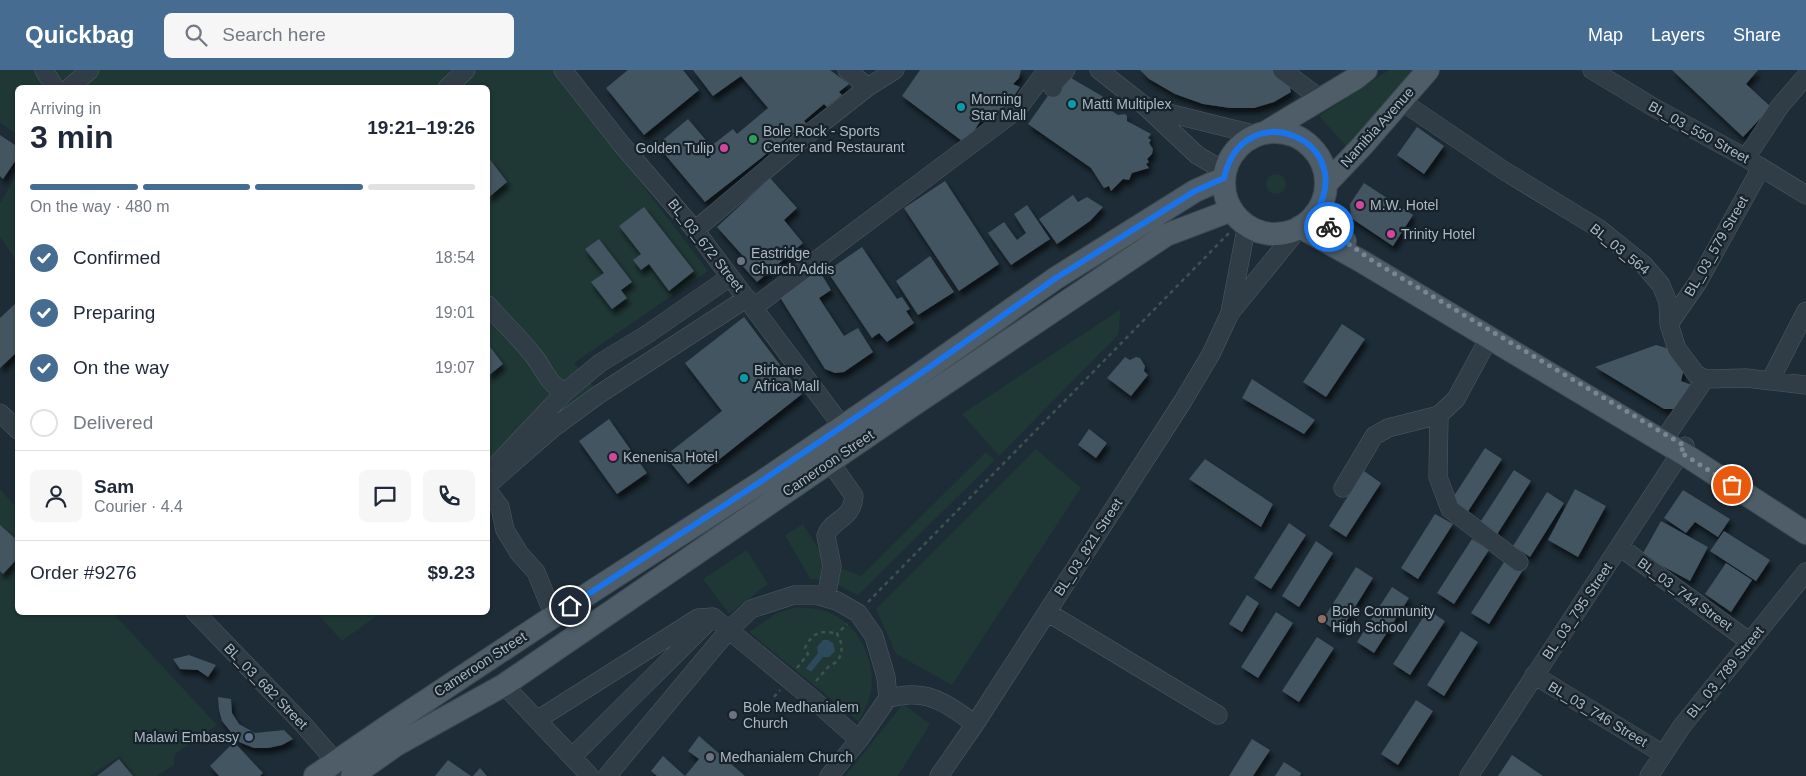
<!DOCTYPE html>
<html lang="en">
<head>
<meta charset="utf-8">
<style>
  body { margin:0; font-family:Helvetica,sans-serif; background:#f6f6f7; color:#1f2937; height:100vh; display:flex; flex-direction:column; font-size:19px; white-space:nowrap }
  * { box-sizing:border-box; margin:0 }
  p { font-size:16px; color:#747a83 }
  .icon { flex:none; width:28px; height:28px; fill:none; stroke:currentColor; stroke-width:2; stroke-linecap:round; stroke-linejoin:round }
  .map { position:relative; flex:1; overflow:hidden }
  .sheet { position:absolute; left:15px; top:15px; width:475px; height:530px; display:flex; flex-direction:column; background:#fff; border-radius:8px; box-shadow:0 1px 4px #0004 }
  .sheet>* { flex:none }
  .pin { position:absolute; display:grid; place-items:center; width:42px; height:42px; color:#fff; margin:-21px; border:2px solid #fff; border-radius:50%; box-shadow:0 1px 5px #0007 }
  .courier { position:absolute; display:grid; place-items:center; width:50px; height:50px; margin:-25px; border:4px solid #1a73e8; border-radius:50%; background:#fff; color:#222; box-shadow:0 1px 6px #0007 }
  .summary em { font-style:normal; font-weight:700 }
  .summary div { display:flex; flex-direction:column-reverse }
  .summary { display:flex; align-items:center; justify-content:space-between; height:85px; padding:0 15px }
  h1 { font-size:32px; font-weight:700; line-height:38px }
  .bar { display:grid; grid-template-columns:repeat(4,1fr); gap:8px 5px; align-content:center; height:60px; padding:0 15px }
  .bar i { height:6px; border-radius:4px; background:#e0e1e3 }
  .bar .active { background:#466d91 }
  .bar p { grid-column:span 4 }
  .line { display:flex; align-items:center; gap:12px; padding:0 15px; border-top:1px solid #e0e1e3 }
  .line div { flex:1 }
  .round { display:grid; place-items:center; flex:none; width:52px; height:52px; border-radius:8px; background:#f6f6f7 }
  ol { padding:0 15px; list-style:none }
  li { display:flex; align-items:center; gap:15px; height:55px }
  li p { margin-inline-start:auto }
  li .icon { padding:5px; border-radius:50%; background:#466d91; color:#fff; stroke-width:4 }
  li:last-child { color:#747a83 }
  li i { width:28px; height:28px; border:2px solid #e0e1e3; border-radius:50% }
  header { display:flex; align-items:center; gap:30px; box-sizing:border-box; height:70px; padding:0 25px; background:#466d91; color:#fff }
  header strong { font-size:24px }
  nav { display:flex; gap:28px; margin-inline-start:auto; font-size:18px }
  .search { width:350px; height:45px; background:#f6f6f7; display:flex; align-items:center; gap:12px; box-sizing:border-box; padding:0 18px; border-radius:8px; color:#747a83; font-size:19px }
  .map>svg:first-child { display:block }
  .green { fill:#1f3735 }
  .water { fill:#2d495c }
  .building { fill:#435460; filter:url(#shadow) }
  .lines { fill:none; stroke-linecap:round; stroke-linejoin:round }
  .minor-casing { stroke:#4e5b64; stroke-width:19 }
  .major-casing { stroke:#3d4952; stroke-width:24 }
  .path { stroke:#3d5352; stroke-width:2.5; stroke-dasharray:4 4; stroke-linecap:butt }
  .minor { stroke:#313d46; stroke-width:18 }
  .major { stroke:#4e5d67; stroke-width:22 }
  .done { stroke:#798792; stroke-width:5; stroke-dasharray:0 9 }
  .route { stroke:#1a73e8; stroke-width:6 }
  .culture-dot { fill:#0f9aa8; stroke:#17222a; stroke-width:2 }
  .leisure-dot { fill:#2e9e5b; stroke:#17222a; stroke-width:2 }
  .hotel-dot { fill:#d1479c; stroke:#17222a; stroke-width:2 }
  .worship-dot { fill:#6b7280; stroke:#17222a; stroke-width:2 }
  .education-dot { fill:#8d6e63; stroke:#17222a; stroke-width:2 }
  .service-dot { fill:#5c6f8a; stroke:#17222a; stroke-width:2 }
  .labels { text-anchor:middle; stroke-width:4.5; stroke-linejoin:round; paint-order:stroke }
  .poi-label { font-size:14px; fill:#aab8c4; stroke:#17222a; text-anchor:start }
  .street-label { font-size:14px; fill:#aab8c4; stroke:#17222a }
</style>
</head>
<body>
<header>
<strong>Quickbag</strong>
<div class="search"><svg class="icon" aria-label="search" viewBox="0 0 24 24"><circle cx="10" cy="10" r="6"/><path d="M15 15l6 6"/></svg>Search here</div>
<nav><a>Map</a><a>Layers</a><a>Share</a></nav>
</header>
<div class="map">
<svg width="1806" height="706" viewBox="0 0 1806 706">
  <defs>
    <filter id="shadow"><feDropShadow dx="3" dy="5.5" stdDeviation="2.5" flood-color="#0009"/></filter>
  </defs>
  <rect width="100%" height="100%" fill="#1d2c36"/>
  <path class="green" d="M0,0H555L708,201L574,293L596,319L488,402V18H18L17,64L0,53Z
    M1389,0H1415L1347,77L1319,46Z
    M1266 114a10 10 0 1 1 20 0a10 10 0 1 1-20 0Z
    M17,105V192L0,167V133Z
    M1121,239L1118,265L999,386L962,344Z
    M1036,379L1081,418L952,615L896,584L876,539Z
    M986,382L995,390L858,525L836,514L841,498L861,506Z
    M0,419L17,438L18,542L113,543L217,655L175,684L174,695L157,706H133L120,686L90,706H0Z
    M803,454L826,491L821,510L810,509L785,465Z
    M747,480L768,514L729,544L703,509Z
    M797,537C804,538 811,538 817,539C854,545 877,586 871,622C869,632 863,642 859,652L749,562L775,544Z
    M317,543H381L342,571Z
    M903,634L930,654L898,706H845Z"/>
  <path class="water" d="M823,570H828L833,573L835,581L829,587H823L811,602L806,598L818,583L817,577Z"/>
  <path class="building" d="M628,0H683L699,20L644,65L606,18Z
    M693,0H830L849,14L839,22L842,25L827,37L824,34L804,51L806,53L705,132L657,75L688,49L711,76L733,59L737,64L768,38L741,6L713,26Z
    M920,0H1021L1019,8L1013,14L1020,17L1010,32L999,41L984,45L966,74L902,26Z
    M1140,0H1281L1287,5L1291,22L1274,32L1254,38H1230L1203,34L1175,24L1149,9Z
    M1672,0H1758L1746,14L1771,37L1743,67Z
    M1071,8L1102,26L1112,41L1118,45L1125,44L1127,46V51L1151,64L1148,68L1151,70L1149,73L1153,79L1152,84L1147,89L1149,92L1146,94L1149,98L1132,103L1129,110L1123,109L1111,121L1109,116L1104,118L1091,98L1028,54L1059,10L1066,11Z
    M1417,57L1444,76L1424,104L1397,85Z
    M0,65L18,77V87L3,109L0,106Z
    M488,87L507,112L488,128Z
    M770,108L797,138L784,150L803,173L757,212L738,191L743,186L717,157Z
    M945,111L999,194L959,221L904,138Z
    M1364,113L1413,145L1393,176L1351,148L1350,134Z
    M1073,125L1078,132L1087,127L1103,137L1090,151L1057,174L1039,149Z
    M1027,135L1050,169L1011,195L988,163L1004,152L1017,170L1026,163L1014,144Z
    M644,137L694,201L669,221L649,194L641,200L633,190L641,184L619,156Z
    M599,169L632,212L621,220L627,228L612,239L591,212L604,203L585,179Z
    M862,177L897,229L902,227L910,239L906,241L914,253L887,272L879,263L872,268L827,201Z
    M930,186L954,222L918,245L896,211Z
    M816,195L831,220L819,228L844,266L858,258L873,282L844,302L835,303L825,299L776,221Z
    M18,231V281L0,298V248Z
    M744,247L802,324L688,414L665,386L722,341L685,293Z
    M1342,254L1365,269L1326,327L1303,312Z
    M488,274L503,294L488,306Z
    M1656,275L1673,280L1685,294L1681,311L1694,316L1676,339H1664L1595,297Z
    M1125,287L1130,290L1136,287L1140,288L1145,296L1144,301L1148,305L1131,326L1107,308Z
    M1252,309L1315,350L1304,364L1242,328Z
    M609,349L647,403L617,424L579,371Z
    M1089,359L1107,373L1096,388L1078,375Z
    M1485,378L1502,389L1467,443L1450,432Z
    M1205,389L1273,434L1261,457L1189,409Z
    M1514,400L1531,411L1496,466L1479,454Z
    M1364,401L1381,413L1346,467L1329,456Z
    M1575,419L1606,436L1578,487L1548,470Z
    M1683,420L1730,449L1718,467L1695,452L1686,463L1664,448Z
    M1547,422L1564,433L1530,487L1513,476Z
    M1435,444L1453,454L1418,509L1401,498Z
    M1661,451L1708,477L1690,511L1642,485Z
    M1289,453L1306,465L1271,519L1254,508Z
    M0,455L18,471V488L3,504L0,501Z
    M1724,461L1770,490L1756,511L1710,481Z
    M1472,469L1489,480L1454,534L1437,523Z
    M1316,471L1333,483L1299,537L1282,526Z
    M1506,489L1523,500L1489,554L1471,543Z
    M1726,493L1752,510L1731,542L1705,524Z
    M1356,497L1373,508L1339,563L1322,551Z
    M1392,517L1409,528L1374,583L1357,572Z
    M1247,525L1259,533L1242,562L1229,554Z
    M1428,540L1445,551L1410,605L1393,594Z
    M1276,542L1293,553L1258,608L1241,597Z
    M1461,561L1478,572L1444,626L1427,615Z
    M1317,567L1334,578L1299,632L1282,621Z
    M189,585L216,595L208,607L198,600L180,599L173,589Z
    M218,627L231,629L232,643L239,654L255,663L284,660L293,669L282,675L268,678H254L239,672L222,651L219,640Z
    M1416,630L1433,641L1398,695L1381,684Z
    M699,666L745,706H657L651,701L663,686L685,706L699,689L688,681Z
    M1252,669L1270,680L1253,706H1229Z
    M234,672L263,703L260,706H219L210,696Z
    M1512,685L1543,706H1498Z
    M119,689L133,706H97Z
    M448,690L471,706H435Z
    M1284,692L1301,703L1300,706H1275Z
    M480,698L487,706H473Z"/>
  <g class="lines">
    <defs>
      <path id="minor" d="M44,0L55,18
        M563,0L622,75L695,160L842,356
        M847,0L868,17
        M1099,0L1146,37L1197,85L1226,102
        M1282,0L1321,29
        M1592,0L1653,37L1746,88L1806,125
        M69,18L90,0
        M447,18L466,0
        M1053,18L1052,15L1066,0
        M1401,31L1503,100L1598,158L1644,195L1661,215L1668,232L1669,254L1677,279L1696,304L1705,309L1746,308L1806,315
        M1148,38L1257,65
        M1746,88L1780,36L1806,6
        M695,160L812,61L868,17L895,0
        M488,235C502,252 519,267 533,285C544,298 548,315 565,322L600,293L646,265L730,207
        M754,237L1017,40L1047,0
        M1230,242L1247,154
        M1669,254L1698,212L1761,98
        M1770,311L1806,241
        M0,343L18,360
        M1439,345L1438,407L1450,439L1519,492
        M1667,365L1705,309
        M498,393L565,322
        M488,415L553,358L598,325L747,228
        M1343,418L1374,366L1388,358L1439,345L1456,329L1489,268
        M488,421L500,437L505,460L519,483L536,502L554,546
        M1620,477L1750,572
        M826,528L832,496L826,466C831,449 852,451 854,426L830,392
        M195,542L302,653L344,701
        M1047,542L1218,645
        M1534,605L1663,684
        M504,615L590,706
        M888,628C897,627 906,624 915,625C937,625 958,642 975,654
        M537,650L698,548L713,547L815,631L859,670
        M572,687L713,547
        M607,706L728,561L751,539L794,525H816L837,531L858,543L874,566L886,607L888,628L859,670L829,706
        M939,706L975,654L1183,331L1211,284L1230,243L1300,157
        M1469,706L1685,376
        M1649,706L1682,656L1806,502"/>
      <path id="major" d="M1266,62L1356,8L1366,0
        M1224 113a51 51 0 1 1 102 0a51 51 0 1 1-102 0Z
        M1326,114L1363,75L1428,0
        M1315,144L1336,165L1345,171
        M1300,157L1361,191L1687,386L1806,463
        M315,706L388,656L554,546L763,411L914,308L1056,208L1195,121L1224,108
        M352,706L396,675L504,615L910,337L1166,165L1232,140"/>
    </defs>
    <use href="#minor" class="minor-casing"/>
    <use href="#major" class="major-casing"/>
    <path class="path" d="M868,532L1230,162
      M797,598L808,584L805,578C812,563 821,559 837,564
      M816,611L828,597L838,591C843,580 843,574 837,564L847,554
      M774,627L780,620
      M792,641L797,635"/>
    <use href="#minor" class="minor"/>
    <use href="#major" class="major"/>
  </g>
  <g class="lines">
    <path class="done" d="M1329,157L1336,165L1373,191L1685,376L1680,382L1732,415"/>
    <path class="route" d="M570,536L763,410L914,308L1056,208L1195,121L1224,108C1243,22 1361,70 1315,144L1329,157"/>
  </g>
  <g class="culture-dot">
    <circle cx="1072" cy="34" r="5"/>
    <circle cx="961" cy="37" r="5"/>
    <circle cx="744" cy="308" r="5"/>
  </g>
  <circle class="leisure-dot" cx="753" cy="69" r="5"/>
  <g class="hotel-dot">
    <circle cx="724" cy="78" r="5"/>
    <circle cx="1360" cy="135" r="5"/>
    <circle cx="1391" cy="164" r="5"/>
    <circle cx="613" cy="387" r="5"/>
  </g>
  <g class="worship-dot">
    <circle cx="741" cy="191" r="5"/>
    <circle cx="733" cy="645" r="5"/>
    <circle cx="710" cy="687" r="5"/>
  </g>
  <circle class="education-dot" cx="1322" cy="549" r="5"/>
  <circle class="service-dot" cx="249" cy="667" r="5"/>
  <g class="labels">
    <g class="poi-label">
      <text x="971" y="34">Morning<tspan x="971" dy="16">Star Mall</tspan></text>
      <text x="1082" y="39">Matti Multiplex</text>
      <text x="763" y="66">Bole Rock - Sports<tspan x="763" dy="16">Center and Restaurant</tspan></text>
      <text x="714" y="83" text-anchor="end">Golden Tulip</text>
      <text x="1370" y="140">M.W. Hotel</text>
      <text x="1401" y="169">Trinity Hotel</text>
      <text x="751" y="188">Eastridge<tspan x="751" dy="16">Church Addis</tspan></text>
      <text x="754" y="305">Birhane<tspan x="754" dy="16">Africa Mall</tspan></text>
      <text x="623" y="392">Kenenisa Hotel</text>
      <text x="1332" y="546">Bole Community<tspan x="1332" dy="16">High School</tspan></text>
      <text x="743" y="642">Bole Medhanialem<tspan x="743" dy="16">Church</tspan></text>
      <text x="239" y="672" text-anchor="end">Malawi Embassy</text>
      <text x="720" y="692">Medhanialem Church</text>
    </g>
    <g class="street-label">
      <text transform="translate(1377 57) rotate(-48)" y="5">Namibia Avenue</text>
      <text transform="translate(1699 62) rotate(29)" y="5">BL_03_550 Street</text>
      <text transform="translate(706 175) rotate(52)" y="5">BL_03_672 Street</text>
      <text transform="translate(1716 176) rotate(-60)" y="5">BL_03_579 Street</text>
      <text transform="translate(1620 179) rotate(39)" y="5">BL_03_564</text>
      <text transform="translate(828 393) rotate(-34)" y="5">Cameroon Street</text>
      <text transform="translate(1088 477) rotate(-57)" y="5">BL_03_821 Street</text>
      <text transform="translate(1685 524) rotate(36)" y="5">BL_03_744 Street</text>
      <text transform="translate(1577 541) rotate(-56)" y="5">BL_03_795 Street</text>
      <text transform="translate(480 594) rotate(-33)" y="5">Cameroon Street</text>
      <text transform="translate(1725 602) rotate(-51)" y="5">BL_03_789 Street</text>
      <text transform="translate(266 616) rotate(46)" y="5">BL_03_682 Street</text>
      <text transform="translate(1598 644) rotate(31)" y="5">BL_03_746 Street</text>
    </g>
  </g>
</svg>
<div class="pin" style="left:1732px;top:415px;background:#ea580c"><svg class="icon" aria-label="bag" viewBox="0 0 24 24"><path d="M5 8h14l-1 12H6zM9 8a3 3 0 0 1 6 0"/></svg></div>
<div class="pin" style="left:570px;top:536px;background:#1f2937"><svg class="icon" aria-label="home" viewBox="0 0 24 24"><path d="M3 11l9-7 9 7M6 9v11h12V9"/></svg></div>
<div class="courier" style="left:1329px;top:157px"><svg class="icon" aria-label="bike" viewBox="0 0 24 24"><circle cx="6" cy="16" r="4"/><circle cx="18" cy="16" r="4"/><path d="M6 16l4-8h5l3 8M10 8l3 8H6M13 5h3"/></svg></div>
<section class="sheet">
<div class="summary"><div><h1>3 min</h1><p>Arriving in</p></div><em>19:21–19:26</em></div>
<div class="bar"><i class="active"></i><i class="active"></i><i class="active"></i><i></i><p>On the way · 480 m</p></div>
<ol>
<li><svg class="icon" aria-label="check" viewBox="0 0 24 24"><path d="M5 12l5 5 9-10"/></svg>Confirmed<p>18:54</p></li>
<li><svg class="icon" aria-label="check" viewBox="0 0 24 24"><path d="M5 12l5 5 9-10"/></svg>Preparing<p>19:01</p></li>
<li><svg class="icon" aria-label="check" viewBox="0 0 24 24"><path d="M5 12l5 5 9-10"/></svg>On the way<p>19:07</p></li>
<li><i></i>Delivered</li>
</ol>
<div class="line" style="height:90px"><a class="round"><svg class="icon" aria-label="person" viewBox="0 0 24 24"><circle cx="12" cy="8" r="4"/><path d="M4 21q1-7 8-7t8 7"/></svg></a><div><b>Sam</b><p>Courier · 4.4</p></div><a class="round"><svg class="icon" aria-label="chat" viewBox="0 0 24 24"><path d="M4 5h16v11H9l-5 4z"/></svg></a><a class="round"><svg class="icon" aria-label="phone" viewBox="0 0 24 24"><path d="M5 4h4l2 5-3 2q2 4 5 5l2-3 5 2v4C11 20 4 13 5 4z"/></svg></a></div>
<div class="line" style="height:65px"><div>Order #9276</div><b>$9.23</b></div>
</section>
</div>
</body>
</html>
